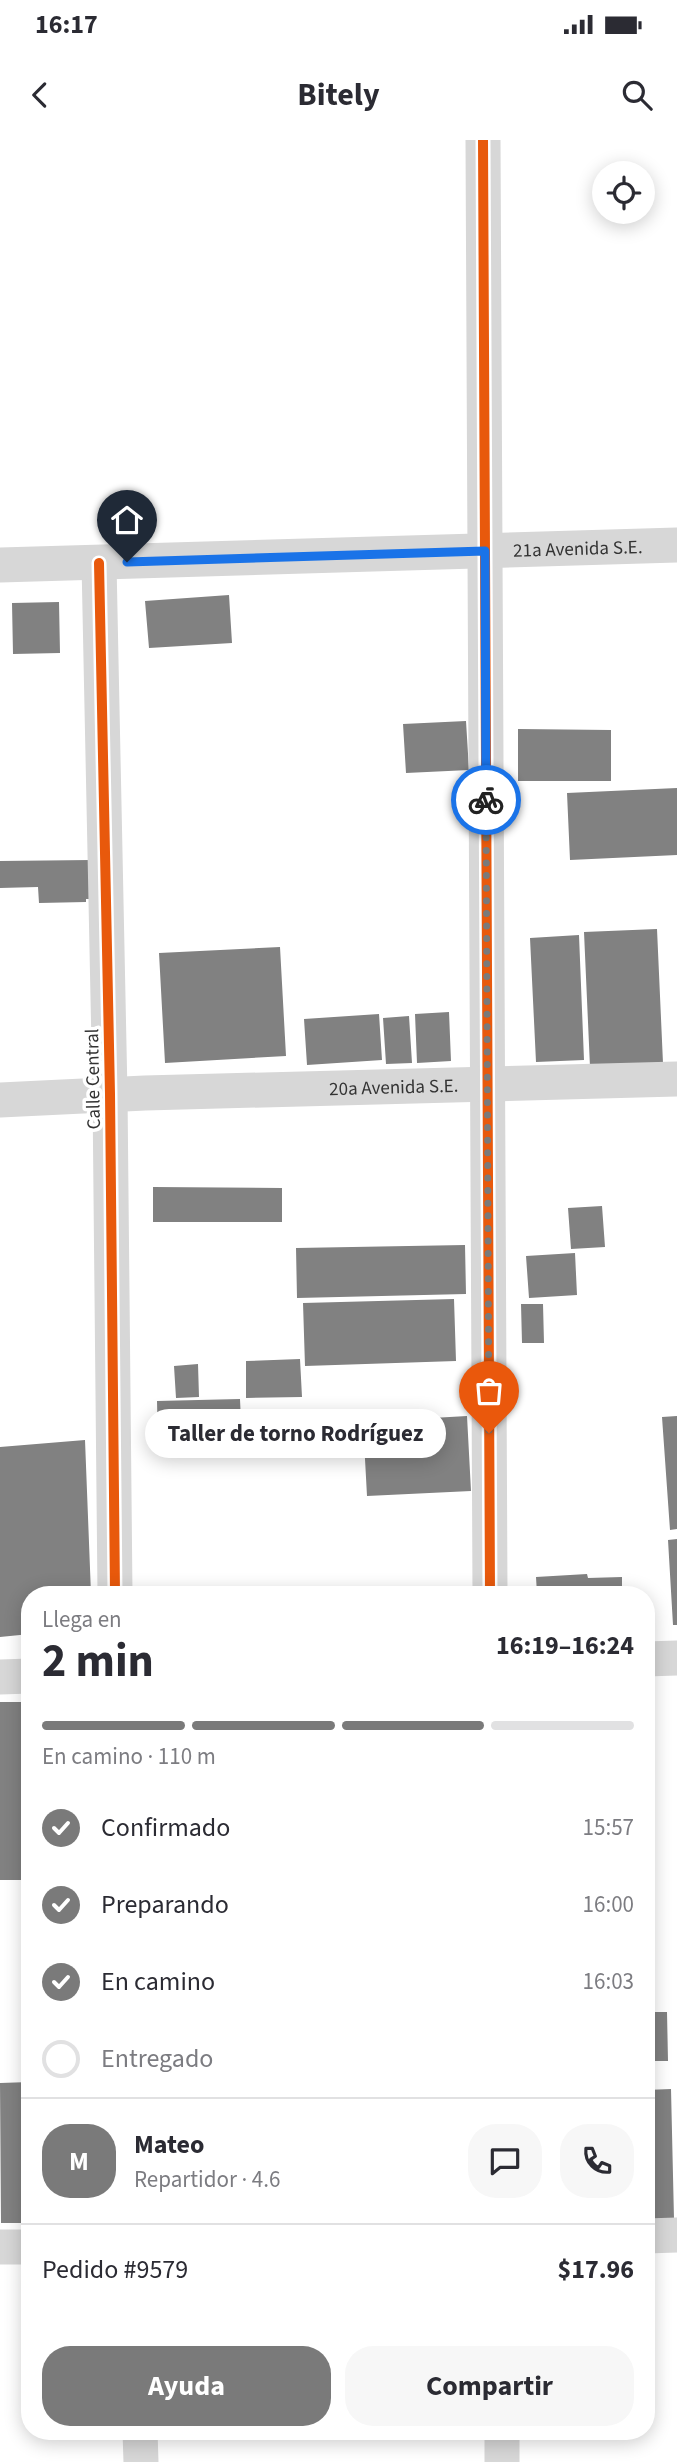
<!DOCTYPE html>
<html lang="es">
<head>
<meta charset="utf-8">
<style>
  body { margin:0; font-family:"Source Sans 3",sans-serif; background:#f7f7f7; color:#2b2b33; height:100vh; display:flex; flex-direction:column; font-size:26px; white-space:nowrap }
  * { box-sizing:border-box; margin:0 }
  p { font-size:23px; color:#7c7c81 }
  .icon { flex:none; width:38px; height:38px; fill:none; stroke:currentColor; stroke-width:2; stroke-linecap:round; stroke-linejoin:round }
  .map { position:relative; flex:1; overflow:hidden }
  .drawer { position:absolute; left:21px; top:1446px; width:634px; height:854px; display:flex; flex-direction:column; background:#fff; border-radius:28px; box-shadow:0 4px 18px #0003 }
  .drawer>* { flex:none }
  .buttons { position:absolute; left:592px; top:21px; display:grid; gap:14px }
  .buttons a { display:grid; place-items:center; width:63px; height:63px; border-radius:50%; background:#fff; box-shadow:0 4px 18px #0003; font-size:35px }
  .pin { position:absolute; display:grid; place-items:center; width:60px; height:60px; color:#fff; margin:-72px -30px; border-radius:50% 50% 50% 0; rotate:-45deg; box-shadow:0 0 7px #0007 }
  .pin .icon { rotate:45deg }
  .courier { position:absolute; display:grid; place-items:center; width:70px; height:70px; margin:-35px; border:5px solid #1a73e8; border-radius:50%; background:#fff; color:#222; box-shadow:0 2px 9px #0007 }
  .bubble { position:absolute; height:49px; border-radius:24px; background:#fff; box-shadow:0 4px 18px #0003; font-size:23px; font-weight:700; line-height:49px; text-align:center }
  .summary em { font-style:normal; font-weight:700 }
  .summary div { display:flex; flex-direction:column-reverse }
  .summary { display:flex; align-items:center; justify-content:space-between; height:119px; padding:0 21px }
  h1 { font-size:46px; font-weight:700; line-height:52px }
  .bar { display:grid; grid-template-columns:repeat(4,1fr); gap:10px 7px; align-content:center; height:84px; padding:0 21px }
  .bar i { height:9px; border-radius:5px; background:#e1e1e2 }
  .bar .on { background:#7a7a7a }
  .bar p { grid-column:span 4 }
  .line { display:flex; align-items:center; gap:18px; padding:0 21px; border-top:2px solid #e1e1e2 }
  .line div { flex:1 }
  .round { display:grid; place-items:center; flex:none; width:74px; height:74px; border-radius:28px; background:#f7f7f7 }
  ol { padding:0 21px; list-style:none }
  li { display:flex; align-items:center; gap:21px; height:77px }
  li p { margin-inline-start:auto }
  li .icon { padding:7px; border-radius:50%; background:#7a7a7a; color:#fff; stroke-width:4 }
  li:last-child { color:#7c7c81 }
  li i { width:38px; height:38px; border:4px solid #e1e1e2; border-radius:50% }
  .button { display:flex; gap:14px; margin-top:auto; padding:14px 21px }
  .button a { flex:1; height:80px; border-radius:28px; background:#7a7a7a; color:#fff; font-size:28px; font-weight:700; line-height:80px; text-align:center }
  .button a+a { background:#f7f7f7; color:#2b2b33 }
  .status { display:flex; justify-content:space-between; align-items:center; height:49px; padding:0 35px; background:#fff; direction:ltr }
  .status svg { height:19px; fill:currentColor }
  header { display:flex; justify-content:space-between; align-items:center; height:91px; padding:0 21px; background:#fff; font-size:32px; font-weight:700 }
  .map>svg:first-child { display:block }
  .building { fill:#818181 }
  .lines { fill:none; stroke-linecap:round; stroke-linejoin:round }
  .minor { stroke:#d7d7d7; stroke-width:35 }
  .cycleway-casing { stroke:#fff; stroke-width:15 }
  .cycleway { stroke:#e8590c; stroke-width:10 }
  .done { stroke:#7a7a7a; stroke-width:7; stroke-dasharray:0 12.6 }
  .route { stroke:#1a73e8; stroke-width:9 }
  .labels { text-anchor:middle; stroke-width:7; stroke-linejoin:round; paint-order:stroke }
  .street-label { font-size:19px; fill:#333; stroke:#fff }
</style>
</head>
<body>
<div class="status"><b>16:17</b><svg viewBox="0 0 49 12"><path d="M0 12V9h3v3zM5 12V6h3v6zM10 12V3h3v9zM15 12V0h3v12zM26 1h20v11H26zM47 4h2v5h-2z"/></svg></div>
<header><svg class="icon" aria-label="back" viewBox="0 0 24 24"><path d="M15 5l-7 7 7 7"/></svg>Bitely<svg class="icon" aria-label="search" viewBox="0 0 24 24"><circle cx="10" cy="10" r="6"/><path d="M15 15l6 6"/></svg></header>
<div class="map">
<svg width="677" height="2322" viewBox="0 0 677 2322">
  <rect width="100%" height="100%" fill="#fff"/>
  <path class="building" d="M229,455L232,503L149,508L145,461Z
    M59,462L60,513L13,514L12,463Z
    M466,581L469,630L406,633L403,584Z
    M518,589L611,590V641H518Z
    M677,648V715L570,720L567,653Z
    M91,720L92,759H86V762L39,763L38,747L0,748V721Z
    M657,789L663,923L590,927L584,792Z
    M579,795L584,920L536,922L530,798Z
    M280,807L286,916L165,923L159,813Z
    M449,872L451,921L417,923L415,874Z
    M379,874L382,920L307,925L304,879Z
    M409,876L412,923L386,924L383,878Z
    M153,1047L282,1048V1082H153Z
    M602,1066L605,1107L571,1109L568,1068Z
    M465,1105L466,1154L297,1158L296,1108Z
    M575,1113L577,1155L529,1158L526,1116Z
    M454,1159L456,1221L305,1226L303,1163Z
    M521,1164H543L544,1203H522Z
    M300,1219L302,1257L246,1258V1221Z
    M198,1224L199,1257L176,1258L174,1226Z
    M240,1259L242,1304L158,1307L157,1261Z
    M467,1276L471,1351L367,1356L363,1282Z
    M677,1276V1389L670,1390L662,1277Z
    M85,1300L91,1454H30V1494L0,1497V1307Z
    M677,1399V1485H673L668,1400Z
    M587,1434L588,1438L622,1437V1454H537L536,1437Z
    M0,1562H30V1740H0Z
    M646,1872H667L668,1921H646Z
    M30,1942V2083H1L0,1943Z
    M671,1949L674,2079H646V1950Z"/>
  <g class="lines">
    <g class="minor">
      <path d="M483,0L490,1454"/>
      <path d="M99,423L110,954L115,1454"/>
      <path id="s1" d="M0,425L677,405"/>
      <path id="s2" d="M0,960L145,953L677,939"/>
      <path d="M646,1519L677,1518"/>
      <path d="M0,1537L30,1536"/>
      <path d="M646,2096L677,2095"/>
      <path d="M0,2107H30"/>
      <path d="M140,2291L141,2322"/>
      <path d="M502,2291V2322"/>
    </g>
    <defs>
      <path id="cycleway" d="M483,0L490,1454
        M99,423L110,954L115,1454"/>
    </defs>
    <use href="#cycleway" class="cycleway-casing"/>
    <use href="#cycleway" class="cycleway"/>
  </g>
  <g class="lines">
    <path class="done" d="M486,660L489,1293"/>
    <path class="route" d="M127,422L485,411L486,660"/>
  </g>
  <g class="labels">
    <g class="street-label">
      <text dy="7" stroke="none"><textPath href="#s1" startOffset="578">21a Avenida S.E.</textPath></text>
      <text transform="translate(92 939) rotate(-91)" y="7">Calle Central</text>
      <text dy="7" stroke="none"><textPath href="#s2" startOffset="394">20a Avenida S.E.</textPath></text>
    </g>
  </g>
</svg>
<div class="buttons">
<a><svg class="icon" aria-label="locate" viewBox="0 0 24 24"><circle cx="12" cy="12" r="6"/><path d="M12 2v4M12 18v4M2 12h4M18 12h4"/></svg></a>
</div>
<div class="pin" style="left:489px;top:1293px;background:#ea580c"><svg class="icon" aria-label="bag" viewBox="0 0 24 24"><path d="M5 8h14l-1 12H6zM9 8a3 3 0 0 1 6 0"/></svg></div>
<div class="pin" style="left:127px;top:422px;background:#1f2937"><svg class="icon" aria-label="home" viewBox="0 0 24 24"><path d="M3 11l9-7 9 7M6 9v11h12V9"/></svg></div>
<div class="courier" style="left:486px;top:660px"><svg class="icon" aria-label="bike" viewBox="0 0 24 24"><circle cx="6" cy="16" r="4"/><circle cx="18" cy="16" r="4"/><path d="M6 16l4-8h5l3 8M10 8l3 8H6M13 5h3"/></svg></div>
<div class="bubble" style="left:145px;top:1269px;width:301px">Taller de torno Rodríguez</div>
<section class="drawer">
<div class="summary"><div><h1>2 min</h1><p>Llega en</p></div><em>16:19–16:24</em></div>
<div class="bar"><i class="on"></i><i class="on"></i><i class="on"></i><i></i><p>En camino · 110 m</p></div>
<ol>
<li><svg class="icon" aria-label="check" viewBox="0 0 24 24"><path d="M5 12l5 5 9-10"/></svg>Confirmado<p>15:57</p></li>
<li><svg class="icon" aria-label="check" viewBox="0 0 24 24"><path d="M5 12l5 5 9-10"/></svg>Preparando<p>16:00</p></li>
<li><svg class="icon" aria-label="check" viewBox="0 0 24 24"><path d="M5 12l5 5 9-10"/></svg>En camino<p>16:03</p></li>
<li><i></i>Entregado</li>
</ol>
<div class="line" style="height:126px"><b class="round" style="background:#7a7a7a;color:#fff">M</b><div><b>Mateo</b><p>Repartidor · 4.6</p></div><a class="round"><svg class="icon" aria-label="chat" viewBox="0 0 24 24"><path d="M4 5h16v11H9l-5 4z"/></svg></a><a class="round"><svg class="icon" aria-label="phone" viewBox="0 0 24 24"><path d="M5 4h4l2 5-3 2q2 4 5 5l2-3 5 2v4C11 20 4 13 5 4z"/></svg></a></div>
<div class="line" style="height:91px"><div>Pedido #9579</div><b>$17.96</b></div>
<div class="button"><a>Ayuda</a><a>Compartir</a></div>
</section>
</div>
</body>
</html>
